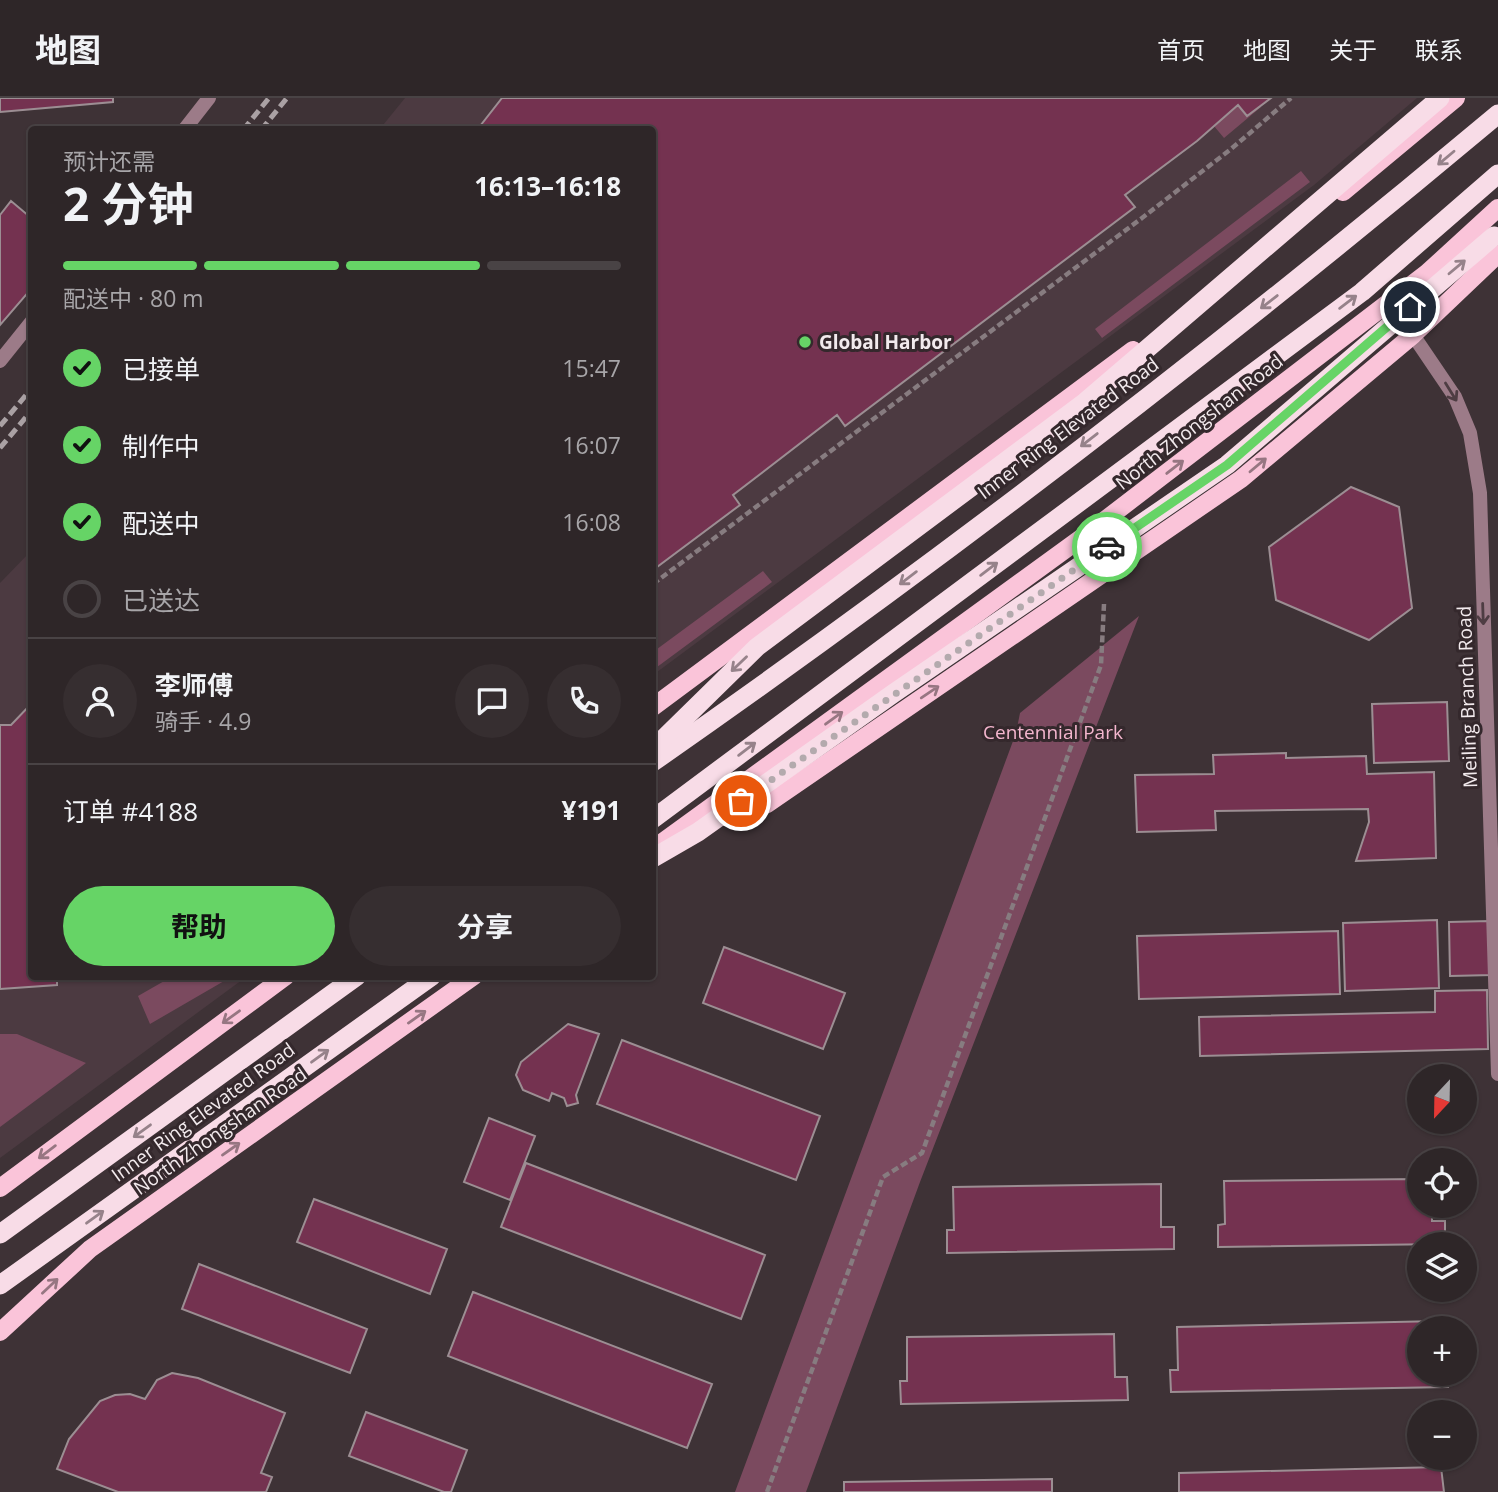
<!DOCTYPE html>
<html lang="zh">
<head>
<meta charset="utf-8">
<style>
  body { margin:0; font-family:"Open Sans","Noto Sans SC",sans-serif; background:#362e30; color:#f1f3f6; height:100vh; display:flex; flex-direction:column; font-size:26px; white-space:nowrap }
  * { box-sizing:border-box; margin:0 }
  p { font-size:23px; color:#a7a5a8 }
  .icon { flex:none; width:38px; height:38px; fill:none; stroke:currentColor; stroke-width:2; stroke-linecap:round; stroke-linejoin:round }
  .map { position:relative; flex:1; overflow:hidden }
  .details { position:absolute; left:28px; top:28px; width:628px; height:854px; display:flex; flex-direction:column; background:#2e2628; border-radius:7px; box-shadow:0 2px 5px #0004,0 0 0 2px #494345 }
  .details>* { flex:none }
  .needle { width:46px; rotate:202deg }
  .controls { position:absolute; left:1407px; top:966px; display:grid; gap:14px }
  .controls a { display:grid; place-items:center; width:70px; height:70px; border-radius:50%; background:#2e2628; box-shadow:0 2px 5px #0004,0 0 0 2px #494345; font-size:35px }
  .pin { position:absolute; display:grid; place-items:center; width:60px; height:60px; color:#fff; margin:-30px; border:4px solid #fff; border-radius:50%; box-shadow:0 2px 7px #0007 }
  .courier { position:absolute; display:grid; place-items:center; width:70px; height:70px; margin:-35px; border:5px solid #66d466; border-radius:50%; background:#fff; color:#222; box-shadow:0 2px 9px #0007 }
  .head em { font-style:normal; font-weight:700 }
  .head div { display:flex; flex-direction:column-reverse }
  .head { display:flex; align-items:center; justify-content:space-between; height:119px; padding:0 35px }
  h1 { font-size:46px; font-weight:700; line-height:52px }
  .bar { display:grid; grid-template-columns:repeat(4,1fr); gap:10px 7px; align-content:center; height:84px; padding:0 35px }
  .bar i { height:9px; border-radius:5px; background:#494345 }
  .bar .active { background:#66d466 }
  .bar p { grid-column:span 4 }
  .line { display:flex; align-items:center; gap:18px; padding:0 35px; border-top:2px solid #494345 }
  .line div { flex:1 }
  .round { display:grid; place-items:center; flex:none; width:74px; height:74px; border-radius:37px; background:#362e30 }
  ol { padding:0 35px; list-style:none }
  li { display:flex; align-items:center; gap:21px; height:77px }
  li p { margin-inline-start:auto }
  li .icon { padding:7px; border-radius:50%; background:#66d466; color:#111; stroke-width:4 }
  li:last-child { color:#a7a5a8 }
  li i { width:38px; height:38px; border:4px solid #494345; border-radius:50% }
  .cta { display:flex; gap:14px; margin-top:auto; padding:14px 35px }
  .cta a { flex:1; height:80px; border-radius:42px; background:#66d466; color:#111; font-size:28px; font-weight:700; line-height:80px; text-align:center }
  .cta a+a { background:#362e30; color:#f1f3f6 }
  header { display:flex; align-items:center; gap:42px; box-sizing:border-box; height:98px; padding:0 35px; background:#2e2628; border-bottom:2px solid #494345 }
  header strong { font-size:33px }
  nav { display:flex; gap:38px; margin-inline-start:auto; font-size:24px }
  .map>svg:first-child { display:block }
  .built { fill:#4c3a41 }
  .green { fill:#7b4a5f }
  .building { fill:#743250; stroke:#9c8e93; stroke-width:2 }
  .lines { fill:none; stroke-linecap:round; stroke-linejoin:round }
  .path { stroke:#877c80; stroke-width:4.5; stroke-dasharray:7 3.5; stroke-linecap:butt }
  .minor { stroke:#9c7b88; stroke-width:14 }
  .tertiary { stroke:#9c7b88; stroke-width:14 }
  .primary { stroke:#fac4d9; stroke-width:18 }
  .trunk { stroke:#f8dce7; stroke-width:19 }
  .rail { stroke:#aaa1a4; stroke-width:5; stroke-dasharray:10 5; stroke-linecap:butt }
  .trunk-bridge { stroke:#f8dce7; stroke-width:19 }
  .oneway { stroke:#96828a }
  .oneway2 { stroke:#4e3d43 }
  .oneway3 { stroke:#977682 }
  .done { stroke:#b3aaad; stroke-width:7; stroke-dasharray:0 12.6 }
  .route { stroke:#66d466; stroke-width:9 }
  .poi-dot { fill:#66d466; stroke:#34282c; stroke-width:2.5 }
  .labels { text-anchor:middle; stroke-width:6; stroke-linejoin:round; paint-order:stroke }
  .poi-label { font-size:19px; font-weight:bold; fill:#f2eaed; stroke:#34282c; text-anchor:start }
  .street-label { font-size:19px; fill:#f2eaed; stroke:#34282c }
  .park-label { font-size:19px; fill:#f4b6ce; stroke:#34282c }
</style>
</head>
<body>
<header>
<strong>地图</strong>
<nav><a>首页</a><a>地图</a><a>关于</a><a>联系</a></nav>
</header>
<div class="map">
<svg width="1498" height="1394" viewBox="0 0 1498 1394">
  <rect width="100%" height="100%" fill="#3e3236"/>
  <path class="built" d="M405,0H1417L1314,87L653,577V32H379Z
    M31,453L32,878L246,879L0,1060V485Z"/>
  <path class="green" d="M1255,1L1261,9L1224,40L1214,28L1245,2Z
    M1301,73L1310,84L1102,240L1095,231Z
    M763,473L772,484L653,572V554Z
    M1139,518L920,1084L806,1394H735L1016,635L1020,615Z
    M173,878H231V879L150,926L138,898Z
    M0,936H17L86,965L0,1029Z"/>
  <path class="building" d="M0,0H113V4L0,14Z
    M502,0H1271L1247,18L1238,7L1197,43L1125,97L1135,109L845,328L837,317L733,397L740,407L653,472V32H477Z
    M11,103L30,119L32,117V190L0,227V117Z
    M1351,389L1399,409L1412,510L1369,542L1276,502L1271,466L1269,449Z
    M1447,604L1449,663L1374,665L1372,606Z
    M32,605V878H57V887L0,891V627H11Z
    M1286,655V660L1366,658L1367,676L1434,674L1436,760L1356,763L1369,724L1368,711L1215,713L1216,732L1137,734L1135,677L1214,676L1213,657Z
    M1437,822L1439,890L1345,893L1343,825Z
    M1490,823L1492,877L1450,878L1449,824Z
    M1338,833L1340,896L1139,901L1137,838Z
    M724,849L845,895L823,951L703,905Z
    M1487,892L1488,951L1200,958L1199,919L1435,914V893Z
    M568,926L599,936L576,997L578,1005L567,1008L564,1000L552,995L549,1003L523,992L516,977L521,964Z
    M622,942L820,1018L796,1082L597,1006Z
    M489,1020L535,1038L510,1102L464,1084Z
    M526,1065L765,1157L741,1221L501,1129Z
    M1419,1081V1108H1432V1123H1445V1146L1218,1149V1127L1225,1126L1224,1083Z
    M1161,1086V1129H1174V1151L947,1155V1132H954L953,1089Z
    M314,1101L447,1151L430,1196L297,1144Z
    M199,1166L367,1231L350,1275L182,1211Z
    M473,1194L712,1286L687,1350L448,1258Z
    M1439,1223L1440,1230H1419V1276H1446L1448,1289L1171,1294L1170,1272H1178L1177,1229Z
    M1114,1236L1115,1279H1127L1128,1302L901,1306L900,1283H907V1239Z
    M172,1275L198,1280L285,1315L261,1375L272,1379L266,1394H118L57,1371L69,1341L100,1303L115,1297L130,1296L145,1301L157,1282Z
    M366,1314L467,1352L451,1394H444L349,1358Z
    M1441,1369L1444,1394H1179V1375Z
    M1052,1381V1394H844V1384Z"/>
  <g class="lines">
    <path class="path" d="M653,486L1142,120L1231,51L1291,0
      M767,1394L883,1079L922,1055L1101,567L1104,506"/>
    <path class="minor" d="M184,32L209,0
      M0,263L32,223"/>
    <path class="tertiary" d="M1413,237L1455,299L1470,335L1480,395L1498,976"/>
    <path class="primary" d="M1343,94L1456,0
      M653,609L1133,252
      M723,719L767,706L1241,381L1413,237L1498,156
      M653,751L1088,435L1427,175L1498,110
      M0,1090L286,878
      M0,1234L90,1151L474,878"/>
    <path class="trunk" d="M653,664C944,461 1226,244 1498,16
      M653,721L1362,194L1498,76
      M0,1136L357,878
      M0,1187L432,878"/>
    <path class="rail" d="M243,32L269,0
      M261,32L287,0
      M0,328L32,290
      M0,350L32,312"/>
    <path class="trunk-bridge" d="M653,651L757,549L1085,304L1440,0
      M653,760L698,734L894,595L1227,367L1494,138"/>
  </g>
  <defs><path id="oneway-shaft" d="M-6 0H5M1.5-3L5.5 0L1.5 3" fill="none" stroke-width="1.6" stroke-linecap="round" stroke-linejoin="round" transform="scale(1.75)"/></defs>
  <g class="oneway">
    <use href="#oneway-shaft" transform="translate(1446 60) rotate(140)"/>
    <use href="#oneway-shaft" transform="translate(1457 169) rotate(-40)"/>
    <use href="#oneway-shaft" transform="translate(1269 204) rotate(142)"/>
    <use href="#oneway-shaft" transform="translate(1348 204) rotate(-37)"/>
    <use href="#oneway-shaft" transform="translate(1089 342) rotate(142)"/>
    <use href="#oneway-shaft" transform="translate(989 471) rotate(-37)"/>
    <use href="#oneway-shaft" transform="translate(908 480) rotate(143)"/>
    <use href="#oneway-shaft" transform="translate(739 566) rotate(136)"/>
    <use href="#oneway-shaft" transform="translate(747 651) rotate(-37)"/>
    <use href="#oneway-shaft" transform="translate(320 958) rotate(-36)"/>
    <use href="#oneway-shaft" transform="translate(142 1033) rotate(144)"/>
    <use href="#oneway-shaft" transform="translate(95 1119) rotate(-36)"/>
  </g>
  <g class="oneway2">
    <use href="#oneway-shaft" transform="translate(1451 294) rotate(58)"/>
    <use href="#oneway-shaft" transform="translate(1483 516) rotate(88)"/>
  </g>
  <g class="oneway3">
    <use href="#oneway-shaft" transform="translate(1258 367) rotate(-40)"/>
    <use href="#oneway-shaft" transform="translate(1175 369) rotate(-38)"/>
    <use href="#oneway-shaft" transform="translate(930 594) rotate(-34)"/>
    <use href="#oneway-shaft" transform="translate(834 620) rotate(-36)"/>
    <use href="#oneway-shaft" transform="translate(231 919) rotate(144)"/>
    <use href="#oneway-shaft" transform="translate(417 919) rotate(-35)"/>
    <use href="#oneway-shaft" transform="translate(231 1051) rotate(-35)"/>
    <use href="#oneway-shaft" transform="translate(47 1054) rotate(143)"/>
    <use href="#oneway-shaft" transform="translate(50 1188) rotate(-43)"/>
  </g>
  <g class="lines">
    <path class="done" d="M741,703L1107,449"/>
    <path class="route" d="M1107,449L1227,367L1410,209"/>
  </g>
  <circle class="poi-dot" cx="805" cy="244" r="7"/>
  <g class="labels">
    <g class="poi-label">
      <text x="819" y="251">Global Harbor</text>
    </g>
    <g class="street-label">
      <text transform="translate(1199 324) rotate(-38)" y="7">North Zhongshan Road</text>
      <text transform="translate(1068 330) rotate(-37)" y="7">Inner Ring Elevated Road</text>
      <text transform="translate(1467 599) rotate(-92)" y="7">Meiling Branch Road</text>
      <text transform="translate(203 1014) rotate(-36)" y="7">Inner Ring Elevated Road</text>
      <text transform="translate(220 1033) rotate(-35)" y="7">North Zhongshan Road</text>
    </g>
    <g class="park-label">
      <text x="1053" y="641">Centennial Park</text>
    </g>
  </g>
</svg>
<div class="controls">
<a><svg class="needle" viewBox="-14 -14 28 28"><path d="M0-13l5 13h-10z" fill="#e53935"/><path d="M0 13l5-13h-10z" fill="#a7a5a8"/></svg></a>
<a><svg class="icon" aria-label="locate" viewBox="0 0 24 24"><circle cx="12" cy="12" r="6"/><path d="M12 2v4M12 18v4M2 12h4M18 12h4"/></svg></a>
<a><svg class="icon" aria-label="layers" viewBox="0 0 24 24"><path d="M12 4l9 5-9 5-9-5zM3 14l9 5 9-5"/></svg></a>
<a>+</a>
<a>−</a>
</div>
<div class="pin" style="left:741px;top:703px;background:#ea580c"><svg class="icon" aria-label="bag" viewBox="0 0 24 24"><path d="M5 8h14l-1 12H6zM9 8a3 3 0 0 1 6 0"/></svg></div>
<div class="pin" style="left:1410px;top:209px;background:#1f2937"><svg class="icon" aria-label="home" viewBox="0 0 24 24"><path d="M3 11l9-7 9 7M6 9v11h12V9"/></svg></div>
<div class="courier" style="left:1107px;top:449px"><svg class="icon" aria-label="car" viewBox="0 0 24 24"><path d="M5 17H2v-5l4-1 3-4h7l3 4 3 1v5h-3M9 17h6M6 11h13"/><circle cx="7" cy="17" r="2"/><circle cx="17" cy="17" r="2"/></svg></div>
<section class="details">
<div class="head"><div><h1>2 分钟</h1><p>预计还需</p></div><em>16:13–16:18</em></div>
<div class="bar"><i class="active"></i><i class="active"></i><i class="active"></i><i></i><p>配送中 · 80 m</p></div>
<ol>
<li><svg class="icon" aria-label="check" viewBox="0 0 24 24"><path d="M5 12l5 5 9-10"/></svg>已接单<p>15:47</p></li>
<li><svg class="icon" aria-label="check" viewBox="0 0 24 24"><path d="M5 12l5 5 9-10"/></svg>制作中<p>16:07</p></li>
<li><svg class="icon" aria-label="check" viewBox="0 0 24 24"><path d="M5 12l5 5 9-10"/></svg>配送中<p>16:08</p></li>
<li><i></i>已送达</li>
</ol>
<div class="line" style="height:126px"><a class="round"><svg class="icon" aria-label="person" viewBox="0 0 24 24"><circle cx="12" cy="8" r="4"/><path d="M4 21q1-7 8-7t8 7"/></svg></a><div><b>李师傅</b><p>骑手 · 4.9</p></div><a class="round"><svg class="icon" aria-label="chat" viewBox="0 0 24 24"><path d="M4 5h16v11H9l-5 4z"/></svg></a><a class="round"><svg class="icon" aria-label="phone" viewBox="0 0 24 24"><path d="M5 4h4l2 5-3 2q2 4 5 5l2-3 5 2v4C11 20 4 13 5 4z"/></svg></a></div>
<div class="line" style="height:91px"><div>订单 #4188</div><b>¥191</b></div>
<div class="cta"><a>帮助</a><a>分享</a></div>
</section>
</div>
</body>
</html>
